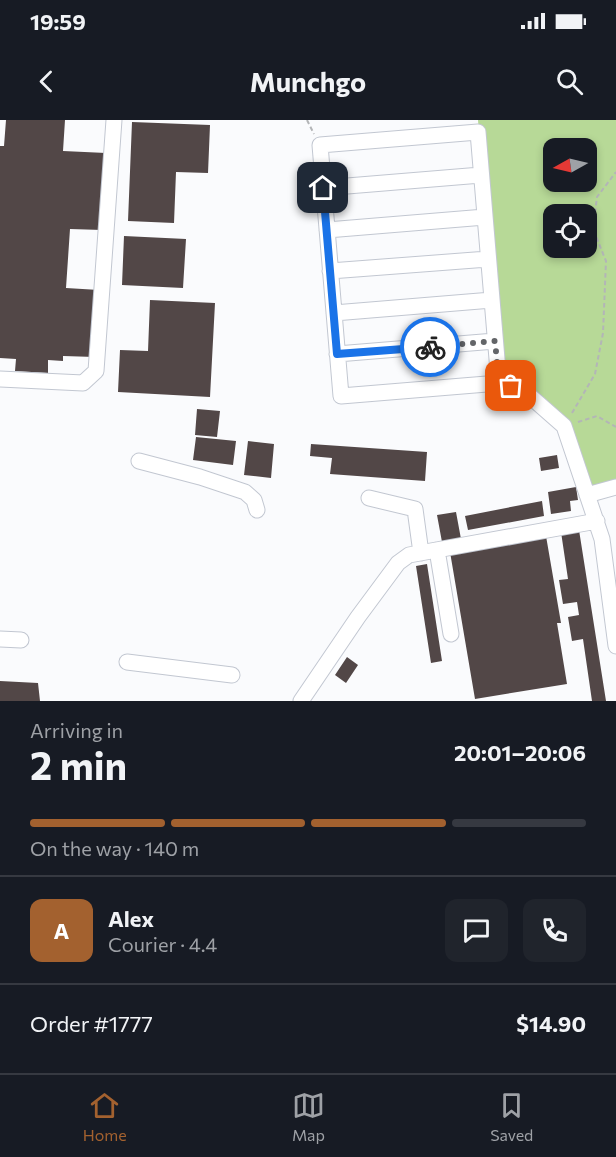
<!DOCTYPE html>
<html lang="en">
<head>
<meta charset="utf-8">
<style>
  body { margin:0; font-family:Commissioner,sans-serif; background:#20242c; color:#f1f3f6; height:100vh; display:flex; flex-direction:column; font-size:22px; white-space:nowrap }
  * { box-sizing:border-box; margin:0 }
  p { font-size:20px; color:#9ea1a6 }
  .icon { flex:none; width:33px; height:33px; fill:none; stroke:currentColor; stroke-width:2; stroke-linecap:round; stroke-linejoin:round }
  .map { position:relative; height:581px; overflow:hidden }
  .drawer { display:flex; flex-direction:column; background:#171b24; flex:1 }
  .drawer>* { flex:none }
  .needle { width:39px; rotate:262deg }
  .buttons { position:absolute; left:543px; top:18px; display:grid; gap:12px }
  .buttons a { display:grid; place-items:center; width:54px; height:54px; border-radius:12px; background:#171b24; box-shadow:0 3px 9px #0003; font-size:30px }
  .pin { position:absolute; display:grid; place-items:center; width:51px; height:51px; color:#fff; margin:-26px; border-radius:12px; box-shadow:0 3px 9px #0006 }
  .courier { position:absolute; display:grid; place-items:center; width:60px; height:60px; margin:-30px; border:4px solid #1a73e8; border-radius:50%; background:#fff; color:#222; box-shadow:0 2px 8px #0007 }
  .overview em { font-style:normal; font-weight:700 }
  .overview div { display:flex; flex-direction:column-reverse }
  .overview { display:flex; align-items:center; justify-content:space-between; height:102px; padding:0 30px }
  h1 { font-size:39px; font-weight:700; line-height:45px }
  .bar { display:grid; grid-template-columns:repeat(4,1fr); gap:9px 6px; align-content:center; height:72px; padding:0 30px }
  .bar i { height:8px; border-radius:4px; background:#363941 }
  .bar .on { background:#a3612f }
  .bar p { grid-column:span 4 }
  .line { display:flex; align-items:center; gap:15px; padding:0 30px; border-top:2px solid #363941 }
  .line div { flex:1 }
  .round { display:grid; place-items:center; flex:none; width:63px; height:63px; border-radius:12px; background:#20242c }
  .status { display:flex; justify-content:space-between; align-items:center; height:42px; padding:0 30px; background:#171b24; direction:ltr }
  .status svg { height:16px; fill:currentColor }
  header { display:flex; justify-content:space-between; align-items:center; height:78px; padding:0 30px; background:#171b24; font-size:27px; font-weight:700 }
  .dock { display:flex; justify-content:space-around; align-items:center; height:84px; border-top:2px solid #363941; background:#171b24; font-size:16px; color:#9ea1a6 }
  .dock a { display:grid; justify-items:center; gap:3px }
  .dock .on { color:#a3612f }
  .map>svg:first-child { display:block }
  .green { fill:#b7d997; fill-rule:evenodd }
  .building { fill:#524747 }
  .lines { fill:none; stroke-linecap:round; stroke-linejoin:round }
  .minor-casing { stroke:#c2c7d1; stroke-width:17 }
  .path { stroke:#b3b5b7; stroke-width:2; stroke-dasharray:4.5 3; stroke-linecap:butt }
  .minor { stroke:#fff; stroke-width:15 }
  .done { stroke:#636568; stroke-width:6; stroke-dasharray:0 10.8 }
  .route { stroke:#1a73e8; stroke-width:8 }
</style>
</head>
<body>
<div class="status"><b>19:59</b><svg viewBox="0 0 49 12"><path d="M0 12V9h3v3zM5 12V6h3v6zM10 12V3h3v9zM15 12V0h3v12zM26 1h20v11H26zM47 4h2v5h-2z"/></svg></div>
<header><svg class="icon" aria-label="back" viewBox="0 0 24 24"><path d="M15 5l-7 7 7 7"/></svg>Munchgo<svg class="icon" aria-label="search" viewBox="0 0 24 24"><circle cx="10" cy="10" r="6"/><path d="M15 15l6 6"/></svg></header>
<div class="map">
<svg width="616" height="581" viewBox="0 0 616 581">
  <rect width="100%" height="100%" fill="#fafbfd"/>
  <path class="green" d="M478,0H616V367L587,375L564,306L523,270L499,263ZM554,28H586V62H554ZM554,94H586V128H554Z"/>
  <path class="building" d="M6,0H65L63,31L106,33L102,110L70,109L66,168L99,170L95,237L63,236V241L48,240V253L15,251L16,239L0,238V26H4Z
    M132,2L210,5L208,53L176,52L174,103L128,101Z
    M124,116L186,119L183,168L122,165Z
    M150,180L215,183L210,277L118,272L120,230L148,231Z
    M197,289L220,291L217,317L195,315Z
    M196,317L236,321L233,345L193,340Z
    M248,321L274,324L271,358L244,355Z
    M311,324L427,332L425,361L330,354L332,338L310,336Z
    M557,335L559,348L541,351L539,338Z
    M576,367L578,380L570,381L571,391L551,394L548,372Z
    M542,381L544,396L468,410L465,396Z
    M456,392L461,419L442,422L437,395Z
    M579,410L606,581H592L583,519L572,521L568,497L579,495L577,482L563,484L559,460L568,459L561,412Z
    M546,416L561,503H557L567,564L475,579L450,432Z
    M427,444L442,541L431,543L416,446Z
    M347,537L358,545L346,563L335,555Z
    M0,561L38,563L40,581H0Z"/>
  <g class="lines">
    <defs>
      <path id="minor" d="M323,68L481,55
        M327,110L485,97
        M330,151L488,139
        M334,193L492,180
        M337,234L495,221
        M0,259L83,263L96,251L114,0
        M499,263L478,12L320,25L341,276L499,263L523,270L564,306L602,419L616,526
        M139,341L200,357L245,372L254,380L257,390
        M587,375L616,367
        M369,378L415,389L421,433
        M437,430L451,514
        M0,519L21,520
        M127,542L232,555
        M301,581L358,497L398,443L409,435L597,401"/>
    </defs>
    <use href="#minor" class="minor-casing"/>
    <path class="path" d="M307,0L314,14
      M572,293L595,254L603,213L606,141L593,109L597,77L616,52
      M578,302L597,296L616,307"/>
    <use href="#minor" class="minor"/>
  </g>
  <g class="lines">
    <path class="done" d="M430,227L495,221L499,263L511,266"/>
    <path class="route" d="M323,68L337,234L430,227"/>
  </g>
</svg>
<div class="buttons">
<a><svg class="needle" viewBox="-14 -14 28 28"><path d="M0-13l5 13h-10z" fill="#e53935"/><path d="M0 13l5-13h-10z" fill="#9ea1a6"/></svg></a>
<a><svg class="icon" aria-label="locate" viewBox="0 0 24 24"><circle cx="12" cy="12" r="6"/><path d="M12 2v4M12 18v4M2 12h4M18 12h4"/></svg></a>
</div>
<div class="pin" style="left:511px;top:266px;background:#ea580c"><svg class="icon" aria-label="bag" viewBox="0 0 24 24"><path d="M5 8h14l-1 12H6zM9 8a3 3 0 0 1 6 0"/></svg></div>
<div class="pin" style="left:323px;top:68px;background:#1f2937"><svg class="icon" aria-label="home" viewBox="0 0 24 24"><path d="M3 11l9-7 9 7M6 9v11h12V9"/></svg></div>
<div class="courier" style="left:430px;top:227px"><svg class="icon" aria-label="bike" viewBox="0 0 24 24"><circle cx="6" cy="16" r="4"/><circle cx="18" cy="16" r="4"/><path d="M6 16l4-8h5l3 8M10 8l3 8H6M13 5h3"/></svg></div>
</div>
<section class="drawer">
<div class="overview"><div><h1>2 min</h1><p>Arriving in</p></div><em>20:01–20:06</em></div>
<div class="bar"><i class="on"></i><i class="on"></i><i class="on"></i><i></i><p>On the way · 140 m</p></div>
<div class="line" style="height:108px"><b class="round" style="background:#a3612f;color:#fff">A</b><div><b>Alex</b><p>Courier · 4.4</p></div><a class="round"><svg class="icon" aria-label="chat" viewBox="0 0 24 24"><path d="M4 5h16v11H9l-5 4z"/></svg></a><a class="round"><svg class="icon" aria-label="phone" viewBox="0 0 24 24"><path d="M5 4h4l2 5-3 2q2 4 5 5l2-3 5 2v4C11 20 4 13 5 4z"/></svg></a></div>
<div class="line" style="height:78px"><div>Order #1777</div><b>$14.90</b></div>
</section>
<nav class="dock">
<a class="on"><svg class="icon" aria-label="home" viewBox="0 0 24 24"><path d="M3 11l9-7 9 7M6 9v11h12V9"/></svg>Home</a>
<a><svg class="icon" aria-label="map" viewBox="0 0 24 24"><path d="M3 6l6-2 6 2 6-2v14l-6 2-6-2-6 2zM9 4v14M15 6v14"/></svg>Map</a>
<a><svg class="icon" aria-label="saved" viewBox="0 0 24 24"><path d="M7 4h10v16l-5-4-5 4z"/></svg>Saved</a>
</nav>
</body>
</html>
